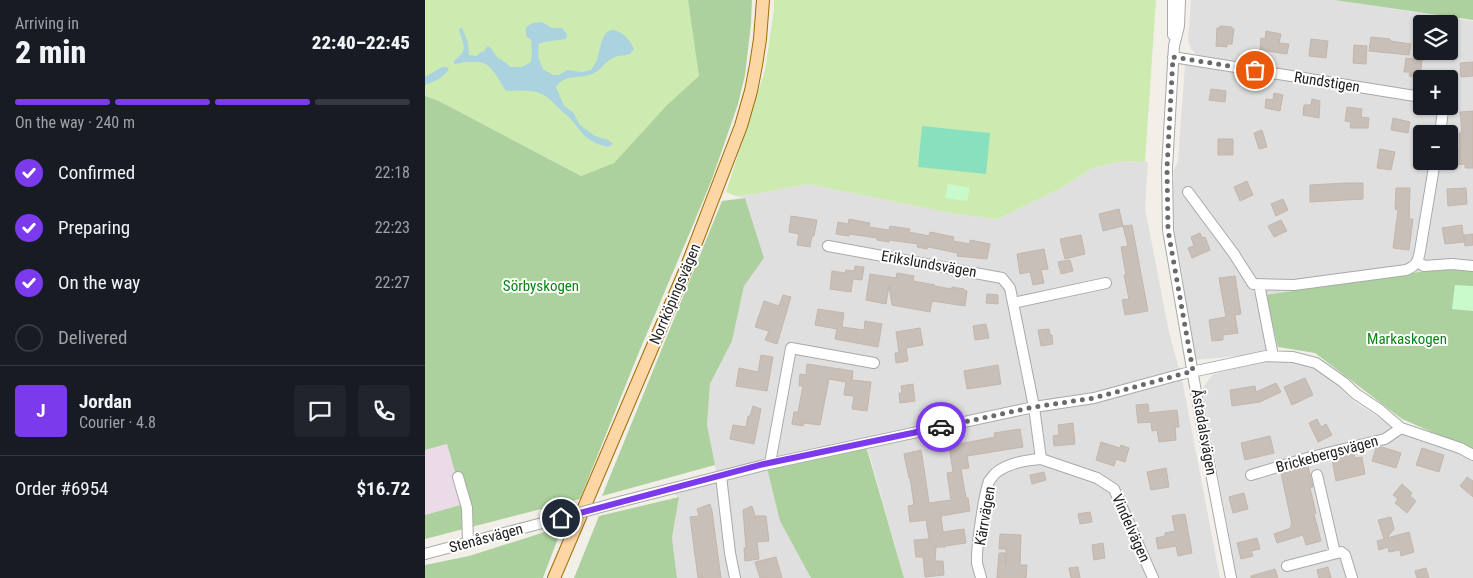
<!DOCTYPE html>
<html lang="en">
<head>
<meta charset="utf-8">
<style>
  body { margin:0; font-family:"Roboto Condensed",sans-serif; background:#20242c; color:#f1f3f6; height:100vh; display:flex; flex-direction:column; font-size:19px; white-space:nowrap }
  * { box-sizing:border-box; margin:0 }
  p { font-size:16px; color:#9ea1a6 }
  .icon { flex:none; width:28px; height:28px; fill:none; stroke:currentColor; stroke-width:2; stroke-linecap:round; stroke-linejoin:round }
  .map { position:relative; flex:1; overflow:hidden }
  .side { display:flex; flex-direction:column; background:#171b24; width:425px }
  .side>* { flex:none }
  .fabs { position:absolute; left:988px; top:15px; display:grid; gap:10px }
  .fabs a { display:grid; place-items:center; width:45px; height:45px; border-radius:5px; background:#171b24; box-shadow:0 1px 4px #0004; font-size:25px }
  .pin { position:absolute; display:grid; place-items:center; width:42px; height:42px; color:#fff; margin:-21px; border:2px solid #fff; border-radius:50%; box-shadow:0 1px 5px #0007 }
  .courier { position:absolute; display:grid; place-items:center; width:50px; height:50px; margin:-25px; border:4px solid #7c3aed; border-radius:50%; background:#fff; color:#222; box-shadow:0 1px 6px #0007 }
  .head em { font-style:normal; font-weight:800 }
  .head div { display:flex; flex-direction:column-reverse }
  .head { display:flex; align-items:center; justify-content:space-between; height:85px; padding:0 15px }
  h1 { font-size:32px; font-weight:800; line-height:38px }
  .bar { display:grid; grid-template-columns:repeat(4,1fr); gap:8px 5px; align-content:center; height:60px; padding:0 15px }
  .bar i { height:6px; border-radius:4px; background:#363941 }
  .bar .on { background:#7c3aed }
  .bar p { grid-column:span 4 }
  .line { display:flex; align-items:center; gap:12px; padding:0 15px; border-top:1px solid #363941 }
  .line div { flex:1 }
  .round { display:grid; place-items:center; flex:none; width:52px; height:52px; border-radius:5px; background:#20242c }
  ol { padding:0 15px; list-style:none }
  li { display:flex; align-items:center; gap:15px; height:55px }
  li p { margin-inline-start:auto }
  li .icon { padding:5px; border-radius:50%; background:#7c3aed; color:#fff; stroke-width:4 }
  li:last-child { color:#9ea1a6 }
  li i { width:28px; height:28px; border:2px solid #363941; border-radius:50% }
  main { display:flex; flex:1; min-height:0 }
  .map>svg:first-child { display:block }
  .residential { fill:#e0dfdf; fill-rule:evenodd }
  .industrial { fill:#ebdbe8 }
  .grass { fill:#cdebb0 }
  .forest { fill:#add19e }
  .park { fill:#c8facc }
  .pitch { fill:#88e0be }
  .water { fill:#aad3df }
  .building { fill:#c7bfb8; stroke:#c4b6ab }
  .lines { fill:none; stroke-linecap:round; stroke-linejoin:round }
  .minor-casing { stroke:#a9a9a9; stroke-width:12 }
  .major-casing { stroke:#a06b00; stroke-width:14 }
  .minor { stroke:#fff; stroke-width:10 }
  .major { stroke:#fcd6a4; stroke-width:12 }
  .minor-bridge-casing { stroke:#a9a9a9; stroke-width:12; stroke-linecap:butt }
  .minor-bridge { stroke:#fff; stroke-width:10 }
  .done { stroke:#6b6a68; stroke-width:5; stroke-dasharray:0 9 }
  .route { stroke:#7c3aed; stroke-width:6 }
  .labels { text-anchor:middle; stroke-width:4; stroke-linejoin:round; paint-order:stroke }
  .street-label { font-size:15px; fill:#222; stroke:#fff }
  .park-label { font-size:15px; fill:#0c8416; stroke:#fff }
</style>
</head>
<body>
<main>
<section class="side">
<div class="head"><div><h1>2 min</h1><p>Arriving in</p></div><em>22:40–22:45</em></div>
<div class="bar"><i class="on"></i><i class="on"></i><i class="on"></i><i></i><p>On the way · 240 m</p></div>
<ol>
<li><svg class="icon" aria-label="check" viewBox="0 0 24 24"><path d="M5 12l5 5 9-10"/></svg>Confirmed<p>22:18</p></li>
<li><svg class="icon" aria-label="check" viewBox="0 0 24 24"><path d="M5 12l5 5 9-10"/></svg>Preparing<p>22:23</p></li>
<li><svg class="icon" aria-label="check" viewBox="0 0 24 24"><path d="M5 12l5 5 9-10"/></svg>On the way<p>22:27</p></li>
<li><i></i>Delivered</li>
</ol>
<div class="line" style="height:90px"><b class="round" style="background:#7c3aed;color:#fff">J</b><div><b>Jordan</b><p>Courier · 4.8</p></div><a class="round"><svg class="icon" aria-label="chat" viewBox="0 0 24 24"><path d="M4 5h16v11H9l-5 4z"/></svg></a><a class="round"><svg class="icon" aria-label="phone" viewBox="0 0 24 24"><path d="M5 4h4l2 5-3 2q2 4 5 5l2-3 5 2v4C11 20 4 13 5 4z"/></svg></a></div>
<div class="line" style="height:65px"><div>Order #6954</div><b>$16.72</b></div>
</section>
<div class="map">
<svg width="1048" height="578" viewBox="0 0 1048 578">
  <rect width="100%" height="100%" fill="#f2efe9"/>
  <path class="residential" d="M766,0H909L1048,21V264L840,295L853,347L825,355L769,360L767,355L757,273L750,240L748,211L749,170L753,161L760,65H767L772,55L766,49L763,41ZM996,24H1024V51H996ZM996,79H1024V106H996ZM996,134H1024V161H996Z
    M697,161L723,162L720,208L744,332L758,384L795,578H479L442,446L386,576V578H252L247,538L254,498L243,487L291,472L282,425L285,384L307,341L319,286L339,258L320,198L311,196L330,194L383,184L530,214L573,219L638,187L668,168Z
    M847,360L873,361L898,372L931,403L982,435L1034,453L1048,461V578H812L777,389L788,374Z"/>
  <path class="industrial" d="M22,444L39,504L0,515V450Z"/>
  <path class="grass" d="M0,0H263L275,76L241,106L189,163L156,176L14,101L0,96Z
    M349,0H731L720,162L697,161L668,168L638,187L573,219L530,214L383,184L330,194L311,196L301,192L340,70L349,9Z"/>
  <path class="forest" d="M263,0H327L326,24L320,75L313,104L287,179L268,225L214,352L155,499L0,539V515L39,504L22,444L0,450V96L14,101L156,176L189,163L241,106L274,76Z
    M909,0H1048V20Z
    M320,198L339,258L319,286L307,341L285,384L282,425L290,465L177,496L297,201Z
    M1048,264V450L977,419L890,353L853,347L840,295Z
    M441,446L479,578H386L355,521L342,468Z
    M254,497L247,538L252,578H149L174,516Z
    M123,531L135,533L118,578H0V565L44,556Z"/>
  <path class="park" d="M523,184L545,188L542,201L520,198Z
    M1030,285L1048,286V311L1027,309Z"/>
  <path class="pitch" d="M497,126L565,133L561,174L493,167Z"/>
  <path class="water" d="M117,22L127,28H137L142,34L141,39C131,41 123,40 114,44L113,57L118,69L128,75H134L142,70L157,72L166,70C168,67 170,64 172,60C176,48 177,21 196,33C203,38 206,42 209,49L205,54C198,56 192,55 186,59C179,63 175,71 167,74C154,80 140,73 131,87L139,106L148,112L155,125L170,136L183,140L188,144L183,147C159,141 159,134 144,117C141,114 137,112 135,109C128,103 125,98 117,94C106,89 92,91 81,91C64,64 64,58 30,64L28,62C31,59 35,56 37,53C42,47 35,36 34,29L37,28L43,43L44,55L52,56L56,52L59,51L63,46C68,49 68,52 71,56C76,61 81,61 85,67H97L106,62L107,54L106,40L101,36V27L108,23Z
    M17,67H22L24,69C19,77 9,82 0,85V77Z"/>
  <path class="building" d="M795,26L807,27V29H809L807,44H802V47L791,46L792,28H795Z
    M841,31L856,34L854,43L864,44L862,54L835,50L836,38L840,39Z
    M946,37L965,39V41L986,44L984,55L944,51Z
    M886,39L903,41L901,58L884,56Z
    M929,45L942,46L941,64L928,63Z
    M981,58L997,60L995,78L984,76L985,72H979Z
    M1048,62V76L1036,77L1035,63Z
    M786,89L801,91L800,102L784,100Z
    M849,93L858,95L855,111L840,108L841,99L848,100Z
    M887,99L895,101L894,118L878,115L879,105H886Z
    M922,107L937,109L936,117L944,118L943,128H925L926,122L920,121Z
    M1048,111V168H1040V164L1030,165L1028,149H1034V133H1037L1035,112Z
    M968,118L985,122L983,133L966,130Z
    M837,130L842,147L834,149L829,133Z
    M793,139H808V155H793Z
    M955,149L970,152L966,170L952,168Z
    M822,181L828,195L815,201L809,187Z
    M920,183H938V199L885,202V185Z
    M971,188H985L984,219H988L984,250L968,248L973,210L970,209Z
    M1041,188L1042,204L1023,206L1022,189Z
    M858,199L863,210L851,216L846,204Z
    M694,209L698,226L678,231L674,214Z
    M366,216L392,220L389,236H387L385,247L372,245L374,234L364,232Z
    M424,219L445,223L444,227L464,230L465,226L485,229L484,232L504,236L505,232L529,237L528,241L545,244V240L565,244L562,259L532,256L533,253L503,247L502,249L492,247L493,244L464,240V242L452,240V238L424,234V236L411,234L413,222L423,224Z
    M856,220L862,231L849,237L843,226Z
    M707,225L723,311L700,315L697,300L704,299L699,275H701L696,247L703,246L698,226Z
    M1037,225L1039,242L1020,244L1017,228Z
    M775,233L777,238L780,237L785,250L767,258L763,248L769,246L766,237Z
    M1048,234V245L1040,246L1039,235Z
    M656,235L660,254L640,259L635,239Z
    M619,249L623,269L616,270L619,283L608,285L605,272L595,274L592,254Z
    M645,260L648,271L636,274L633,262Z
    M430,266L439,267L437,280L428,279L426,292L405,289L407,271L420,273L421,270L429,271Z
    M472,273L489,276L488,281L510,285L509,286L527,289V287L539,289V290L542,291L540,306L507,301L505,312L467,305L464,286L461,304L441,300L445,274L471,278Z
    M810,276L816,314L810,315L813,333L798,335V340L787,341L784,320L801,317L794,278Z
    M562,294L573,295V304L561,303Z
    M358,295L366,297L352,344L340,340L344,331L330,327L339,301L354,306Z
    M393,309L419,313L417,327L439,330L440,321L457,324L453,347L410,339L412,329L390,325Z
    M561,324L564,338L550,340L548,326Z
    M495,328L498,345L481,348L483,361L471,363L470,353H474L471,332Z
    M624,329L625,335H627L628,344L616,346L613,330Z
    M336,355L348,357L342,391L311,386L314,368L333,372Z
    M382,364L428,371L427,380L446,382L442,411L427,409L429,396L419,395L421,382L404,379L395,425L379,423L378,426L367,424L369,412H373L378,386H374L375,374L381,375Z
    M573,365L576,384L542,389L539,371Z
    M880,378L888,395L867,405L859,387Z
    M851,383L856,392L835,402L807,406L805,390L830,386L831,392Z
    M488,384L490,401L475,403L474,393H477L476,386Z
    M723,404L724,413L752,410L754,427H750L751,440L734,442L732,430L727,431L726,422L713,423L711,405Z
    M328,406L336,409L329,444L305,439L308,425L321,427L323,416H325Z
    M892,419L896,427L901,424L907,435L893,442L884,423Z
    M648,423L650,444L629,446L628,436L634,435L633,425Z
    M595,429L598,447L542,456L544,468L536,469L541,498H543L545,511L516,516L518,532L539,529L541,543L520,546V547H511L510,561H518L519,575L500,577L498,557H491L489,540L504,539L501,520L485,522L483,506L489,505L485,478H484L479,454L496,450L500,475L504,503L526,500L522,473L528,472L524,446L570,437L569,433Z
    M845,436L849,453L820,460L816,443Z
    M676,442L695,448L696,445L704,448L700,462L691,459L689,466L671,460Z
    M957,447L976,453L971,468L947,461L951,448Z
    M997,448L1019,455L1014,472L991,465Z
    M929,454L930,458L937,457L940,474L911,481L907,459Z
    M883,466L888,487L885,488L891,513L889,514L896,541L881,545L878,535L852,543L849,534L866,528L865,526L867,525L856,473Z
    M741,468L744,487L726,490L722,472Z
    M619,472L621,480L607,484L605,475Z
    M1042,477L1048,481V497L1035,486Z
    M977,484L987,493L985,496L991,501L982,513L970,503L973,499L968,495Z
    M819,493L823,509L808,513L804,497Z
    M285,504L287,511L296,578H273L265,517L274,516L272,509Z
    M327,506L330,516H341L344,541L332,542L334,559L320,561L319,548H321L318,510Z
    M665,512L667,522L655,524L653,514Z
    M760,514L767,553L753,556L751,546L733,549L731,538L740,536V533L750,531L747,516Z
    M966,517L969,529L962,538L984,532L989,552L976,556L975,550L964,552L963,547L954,550L952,541L959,539L953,520Z
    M575,534L596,535L595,565H602L601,578H572L574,553H580L581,566V549H574Z
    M832,538L835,549L826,551L828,556L816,559L812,543Z
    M678,543L680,558L669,560L667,545Z
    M351,557L357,578H335L330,562Z
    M653,567L655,578H646L644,568Z
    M903,567L906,578H894L892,570Z
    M1001,568L1004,578H992L990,571Z
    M850,569L853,578H826V576Z"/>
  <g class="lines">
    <defs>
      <path id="minor" d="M748,0V35
        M755,0L754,26L749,46L742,168L743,230L776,421L806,578
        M748,57L996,97
        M1015,134L1018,110L1017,106
        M763,192L809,254L828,284L869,285L981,270C991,266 993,262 995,251L1010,161
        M403,246L577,278L585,288L609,407L616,459L672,478L689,489L728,578
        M993,262L999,266L1027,264L1048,266
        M834,284L848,356
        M588,303L681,283
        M345,463L366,348L449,363
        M826,475L886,457L960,439L976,428
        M892,475L910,553
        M296,476L305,553L310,578
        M33,477L42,508L43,543
        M198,501L339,465L609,407L669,398L757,374L841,356L868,357L891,363L918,382L931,394L955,410L976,428L1035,448L1048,455
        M0,554L121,522
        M862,566L916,552L920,555L927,578
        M556,578C555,573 553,568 552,563C551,549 559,494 564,481C566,479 569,474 572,472C584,463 601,460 616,459"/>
      <path id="major" d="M129,578L260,271L316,126L326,91L331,65L335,39L338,0"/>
    </defs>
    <use href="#minor" class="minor-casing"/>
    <use href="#major" class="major-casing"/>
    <use href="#minor" class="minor"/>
    <use href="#major" class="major"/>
    <defs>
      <path id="minor-bridge" d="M121,522L198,501"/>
    </defs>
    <use href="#minor-bridge" class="minor-bridge-casing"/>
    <use href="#minor-bridge" class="minor-bridge"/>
  </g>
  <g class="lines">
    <path class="done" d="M516,427L609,407L669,398L768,371L743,230L742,168L748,57L830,70"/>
    <path class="route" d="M136,518L339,464L516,427"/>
  </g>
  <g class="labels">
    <g class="street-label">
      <text transform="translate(902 82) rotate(9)" y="5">Rundstigen</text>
      <text transform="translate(504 264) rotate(10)" y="5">Erikslundsvägen</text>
      <text transform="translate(250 294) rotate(-67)" y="5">Norrköpingsvägen</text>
      <text transform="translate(779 432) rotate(80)" y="5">Åstadalsvägen</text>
      <text transform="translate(902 454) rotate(-15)" y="5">Brickebergsvägen</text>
      <text transform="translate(560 516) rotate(-80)" y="5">Kärrvägen</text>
      <text transform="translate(706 528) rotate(66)" y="5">Vindelvägen</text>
      <text transform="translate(61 538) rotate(-15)" y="5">Stenåsvägen</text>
    </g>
    <g class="park-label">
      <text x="116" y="291">Sörbyskogen</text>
      <text x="982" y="344">Markaskogen</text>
    </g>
  </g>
</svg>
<div class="fabs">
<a><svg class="icon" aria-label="layers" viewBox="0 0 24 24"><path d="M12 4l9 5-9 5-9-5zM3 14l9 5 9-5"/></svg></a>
<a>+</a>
<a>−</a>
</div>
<div class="pin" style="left:830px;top:70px;background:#ea580c"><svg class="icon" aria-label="bag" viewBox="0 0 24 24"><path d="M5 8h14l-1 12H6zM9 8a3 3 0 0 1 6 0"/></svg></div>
<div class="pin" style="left:136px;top:518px;background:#1f2937"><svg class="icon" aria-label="home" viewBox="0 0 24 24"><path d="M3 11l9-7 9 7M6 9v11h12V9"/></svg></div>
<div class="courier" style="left:516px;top:427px"><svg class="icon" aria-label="car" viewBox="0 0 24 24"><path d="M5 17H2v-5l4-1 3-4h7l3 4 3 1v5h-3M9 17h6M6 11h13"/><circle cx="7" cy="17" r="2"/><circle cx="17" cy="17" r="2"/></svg></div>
</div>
</main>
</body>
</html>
